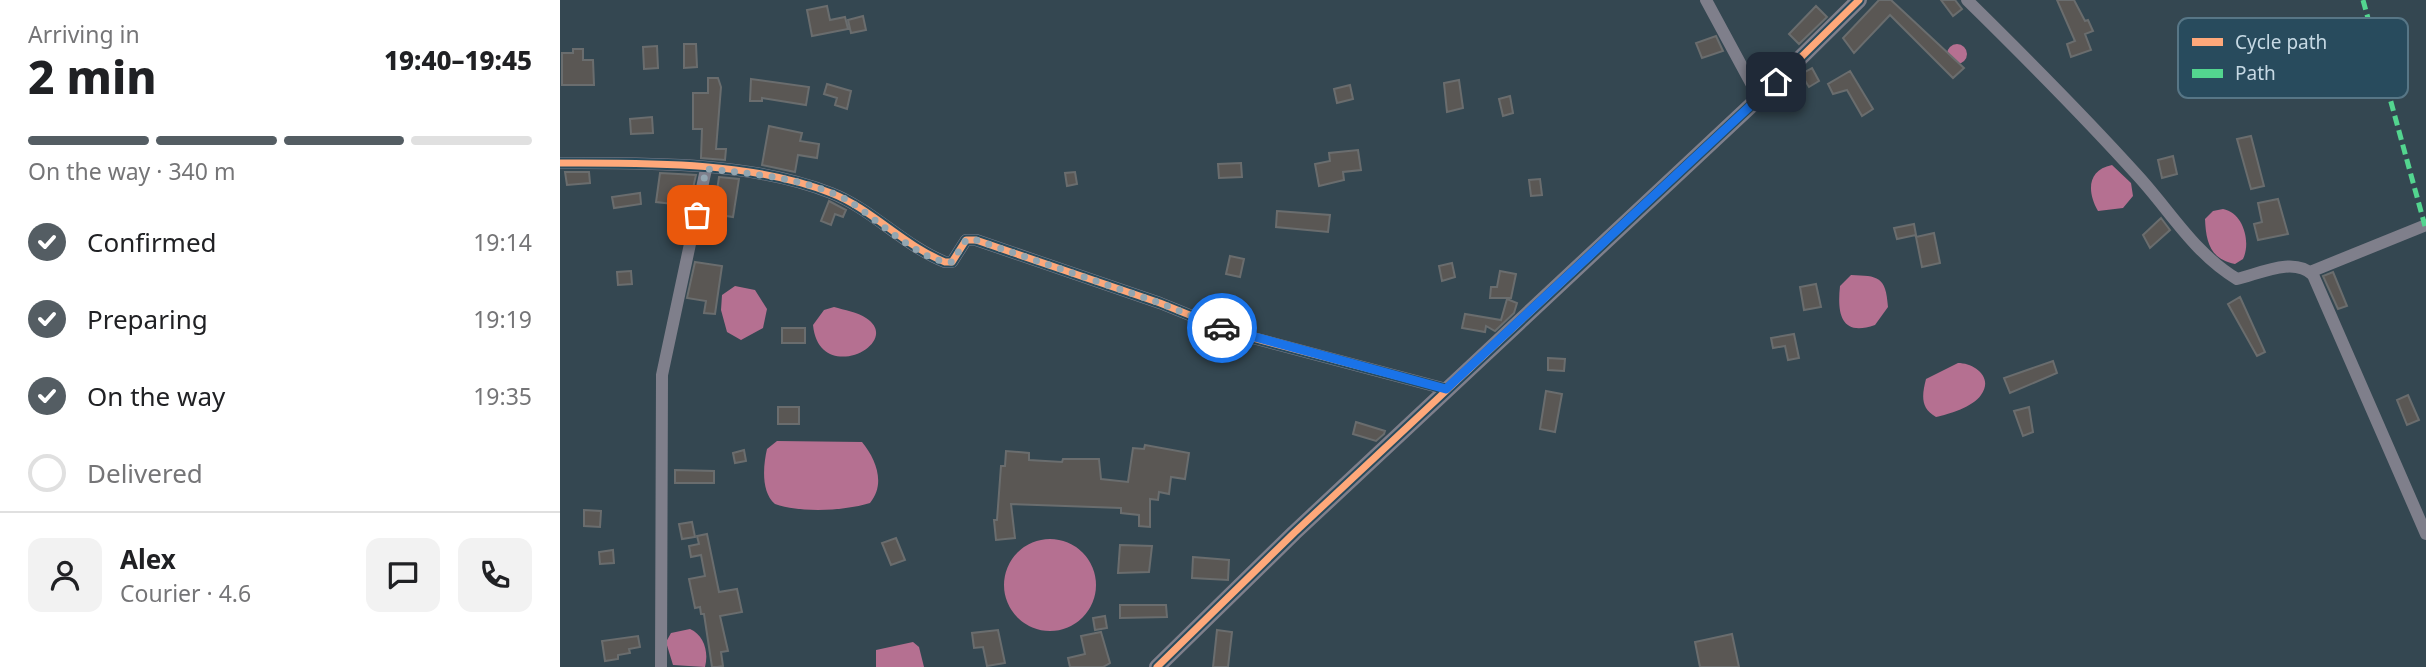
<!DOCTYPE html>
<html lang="en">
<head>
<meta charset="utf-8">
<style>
  body { margin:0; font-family:"Noto Sans",sans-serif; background:#f2f2f2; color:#202124; height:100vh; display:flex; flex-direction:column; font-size:26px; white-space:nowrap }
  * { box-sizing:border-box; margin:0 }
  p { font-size:23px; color:#757577 }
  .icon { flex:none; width:38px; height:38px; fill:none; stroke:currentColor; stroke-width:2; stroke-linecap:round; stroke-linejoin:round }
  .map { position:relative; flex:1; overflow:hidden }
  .side { display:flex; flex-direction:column; background:#fff; width:560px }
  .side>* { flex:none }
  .pin { position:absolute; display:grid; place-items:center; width:60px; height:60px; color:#fff; margin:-30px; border-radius:14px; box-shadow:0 4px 10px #0006 }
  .courier { position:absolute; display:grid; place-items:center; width:70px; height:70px; margin:-35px; border:5px solid #1a73e8; border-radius:50%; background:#fff; color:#222; box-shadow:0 2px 9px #0007 }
  .head em { font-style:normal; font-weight:800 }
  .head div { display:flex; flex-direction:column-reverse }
  .head { display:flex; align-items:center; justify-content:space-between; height:119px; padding:0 28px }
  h1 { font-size:46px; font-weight:800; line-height:52px }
  .bar { display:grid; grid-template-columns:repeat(4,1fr); gap:10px 7px; align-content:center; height:84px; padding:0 28px }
  .bar i { height:9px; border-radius:5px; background:#e0e0e0 }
  .bar .active { background:#545d63 }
  .bar p { grid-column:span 4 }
  .line { display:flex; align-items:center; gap:18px; padding:0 28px; border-top:2px solid #e0e0e0 }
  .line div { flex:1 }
  .round { display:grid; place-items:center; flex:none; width:74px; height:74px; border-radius:14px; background:#f2f2f2 }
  ol { padding:0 28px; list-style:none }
  li { display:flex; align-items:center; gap:21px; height:77px }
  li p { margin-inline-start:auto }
  li .icon { padding:7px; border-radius:50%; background:#545d63; color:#fff; stroke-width:4 }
  li:last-child { color:#757577 }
  li i { width:38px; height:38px; border:4px solid #e0e0e0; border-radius:50% }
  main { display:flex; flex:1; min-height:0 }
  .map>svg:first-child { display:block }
  .water { fill:#b57091 }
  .building { fill:#5a5754; stroke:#6a6d6e; stroke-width:2 }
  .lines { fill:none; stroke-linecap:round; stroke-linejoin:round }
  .minor { stroke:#7f7f8b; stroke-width:12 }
  .tertiary { stroke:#7f7f8b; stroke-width:16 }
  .quiet { stroke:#53d58f; stroke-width:5; stroke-dasharray:10 5; stroke-linecap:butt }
  .cycleway-casing { stroke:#284b5d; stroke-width:11 }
  .cycleway { stroke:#fea87a; stroke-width:7 }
  .done { stroke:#93a6b1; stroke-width:7; stroke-dasharray:0 12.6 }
  .route { stroke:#1a73e8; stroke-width:9 }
  .key { fill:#284b5d; stroke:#577686; stroke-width:2 }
  .key-label { font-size:19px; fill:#c6d9e4 }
</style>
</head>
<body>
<main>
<section class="side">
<div class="head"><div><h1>2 min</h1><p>Arriving in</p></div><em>19:40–19:45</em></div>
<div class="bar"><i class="active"></i><i class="active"></i><i class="active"></i><i></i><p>On the way · 340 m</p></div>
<ol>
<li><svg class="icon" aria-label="check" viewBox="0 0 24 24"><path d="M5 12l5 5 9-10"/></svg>Confirmed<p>19:14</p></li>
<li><svg class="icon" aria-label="check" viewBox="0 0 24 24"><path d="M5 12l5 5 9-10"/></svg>Preparing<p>19:19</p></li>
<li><svg class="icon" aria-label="check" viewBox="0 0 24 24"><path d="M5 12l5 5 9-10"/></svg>On the way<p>19:35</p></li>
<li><i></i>Delivered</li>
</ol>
<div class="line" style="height:126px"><a class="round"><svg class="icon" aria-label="person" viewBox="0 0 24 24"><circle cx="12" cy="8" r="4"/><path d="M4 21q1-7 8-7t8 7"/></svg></a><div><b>Alex</b><p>Courier · 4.6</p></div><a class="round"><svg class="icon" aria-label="chat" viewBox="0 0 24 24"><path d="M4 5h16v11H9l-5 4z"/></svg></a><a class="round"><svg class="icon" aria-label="phone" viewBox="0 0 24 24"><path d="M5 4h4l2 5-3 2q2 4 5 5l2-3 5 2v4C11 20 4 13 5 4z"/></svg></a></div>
</section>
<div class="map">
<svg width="1866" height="667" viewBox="0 0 1866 667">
  <rect width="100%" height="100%" fill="#344751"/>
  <path class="water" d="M1387 54a10 10 0 1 1 20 0a10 10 0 1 1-20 0Z
    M1552,165L1571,183L1573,196L1563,208L1538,211C1527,192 1527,170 1552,165Z
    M1663,209C1684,213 1691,243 1683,259L1675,264C1650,259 1646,242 1645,219L1653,211Z
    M1291,275C1318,276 1326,276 1328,307L1315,325C1281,337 1277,314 1280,286Z
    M175,286L195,290L207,309L203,328L181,340L167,332L161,310L162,295Z
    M274,307C284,310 298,312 306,318C345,343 259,387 253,325L264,310Z
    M1398,363C1414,363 1434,377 1421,395C1413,407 1389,414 1376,417C1360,408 1362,395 1366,379Z
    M217,441L302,442C316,459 326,484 310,503C284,511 241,513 215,504C201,492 203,466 207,449Z
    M444 585a46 46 0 1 1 92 0a46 46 0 1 1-92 0Z
    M130,629C144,635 149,652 145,667L113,665L106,642L111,633Z
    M353,642L359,647L364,667H316V650Z"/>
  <path class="building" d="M1319,0H1331L1404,68L1393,78L1330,15L1294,53L1283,38Z
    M1381,0H1395L1402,9L1393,16Z
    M1497,0H1514L1525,21L1528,20L1533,31L1525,34L1531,50L1511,57L1507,44L1515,41Z
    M267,6L270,20L285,17L288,29L252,36L247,10Z
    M1256,6L1267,17L1239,44L1229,34Z
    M303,16L306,30L291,33L288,20Z
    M1156,36L1163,51L1142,58L1136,43Z
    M124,44H136L137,67L124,68Z
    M97,46L98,68L84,69L83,47Z
    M13,49H23V60H33L34,85H2V53H13Z
    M1252,68L1259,81L1249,87L1241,74Z
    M1290,71L1313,109L1302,116L1287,90L1273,94L1268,84Z
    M148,78H158L161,87L156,149H166L165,160L141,158L142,129H133V93H148Z
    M191,79L249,87L246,105L202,98V101H190Z
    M899,80L903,108L887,112L884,83Z
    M267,84L291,91L287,109L275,105L277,98L264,94Z
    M790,85L793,99L777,103L774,89Z
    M950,96L953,113L943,116L939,99Z
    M92,117L93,133L71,134L70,119Z
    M209,126L242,133L240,141L259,144L257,158L238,155L235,172L202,165Z
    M1691,136L1704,186L1691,189L1677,139Z
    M798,150L801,170L783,172L784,180L759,186L755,164L770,161L769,153Z
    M1613,156L1617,174L1602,178L1598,160Z
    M681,163L682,177L659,178L658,164Z
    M5,172H29L30,183L7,185Z
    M515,172L517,184L507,186L505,173Z
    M100,173L136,175L127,215L121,214L123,205L96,202Z
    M159,177L179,179L173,217L166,216L164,232L151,230Z
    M980,179L982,195L971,196L969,180Z
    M80,193L81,204L54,208L52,197Z
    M1718,199L1728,234L1698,240L1694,224L1702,222L1698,203Z
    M269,201L286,210L283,217L275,214L271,225L261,221Z
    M717,211L770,215L768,232L716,227Z
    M1601,218L1610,230L1590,248L1583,235Z
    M1354,224L1356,235L1337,239L1334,228Z
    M1374,233L1380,263L1362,267L1356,237Z
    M670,256L684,259L680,277L666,274Z
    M135,262L162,266L155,314L144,313L146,301L127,298Z
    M892,263L895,277L882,281L879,266Z
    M71,271L72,284L58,285L57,272Z
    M940,271L956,274L951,298H930L931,287H937Z
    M1773,272L1787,306L1778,309L1763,276Z
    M1256,284L1261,307L1244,310L1240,287Z
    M1680,297L1705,352L1697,356L1668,304Z
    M947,299L957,303L954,313L935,331L926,326L925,332L902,328L905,314L941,320Z
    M222,328H245V343H222Z
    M1234,334L1239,358L1228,360L1225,346L1213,348L1211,338Z
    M988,358L1005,359L1004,371L988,370Z
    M1493,361L1497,373L1450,393L1444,378Z
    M986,391L1002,394L995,432L980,429Z
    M1848,395L1859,420L1847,425L1837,400Z
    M218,407H239V424H218Z
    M1469,407L1473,432L1463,436L1454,411Z
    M796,422L825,431L824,434L816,441L793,434Z
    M585,445L629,453L625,479L611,477L609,494L599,492L598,500L590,499V527L579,526V515L561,513V508L451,504L455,538L436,540L434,520H437L441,466H445L446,451L469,453V460L502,462L503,459H539L541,479L568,482L573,448L584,449Z
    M184,450L186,461L175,463L173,453Z
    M115,470L154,471V483H115Z
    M24,510L41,511L40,527L24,526Z
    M132,522L135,537L122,539L119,524Z
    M147,534L159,592L177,589L182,612L160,616L168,651L161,652L163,666L157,667H152L144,614H141L140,607L135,608L129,579L145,576L141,555L131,557L129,546L139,544L137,536Z
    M336,538L345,560L331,565L322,543Z
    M560,545L592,546L589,572L558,573Z
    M53,550L54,563L40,564L39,552Z
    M633,557L669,560L668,580L632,578Z
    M560,605H606L607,617L560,618Z
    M545,616L547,628L535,630L533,618Z
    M438,630L445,663L427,666L423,647L414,648L412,633Z
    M657,630L672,632L668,667H653Z
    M541,632L550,663L543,667H510L508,658L525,654L521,636Z
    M1172,634L1179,667H1140L1135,642Z
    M78,636L80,647L69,649L70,653L58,655V659L45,661L42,641Z"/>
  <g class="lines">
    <path class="minor" d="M1146,0L1199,98
      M1407,0C1465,57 1523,115 1578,176C1611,212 1634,253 1677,279C1699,274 1734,256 1753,275L1866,534
      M0,163C86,163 190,161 271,193C312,209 343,245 385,262H392L406,240H416L600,303L674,333L886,389
      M1750,272L1866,225
      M101,667L102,375L146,169"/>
    <path class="tertiary" d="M597,667L734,533L1216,82L1299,0"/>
    <path class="quiet" d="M1803,0L1865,226"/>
    <defs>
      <path id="cycleway" d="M0,163C86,163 190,161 271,193C312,209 343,245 385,262H392L406,240H416L600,303L674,333L886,389
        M597,667L734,533L1216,82L1299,0"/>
    </defs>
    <use href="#cycleway" class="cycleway-casing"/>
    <use href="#cycleway" class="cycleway"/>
  </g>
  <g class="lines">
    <path class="done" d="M137,215L146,169C190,173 254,179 292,203C315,218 365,265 392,262L406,240H416L600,303L662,328"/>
    <path class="route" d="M662,328L886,389L1216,82"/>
  </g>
  <rect x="1618" y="18" width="230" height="80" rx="10" class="key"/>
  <rect x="1632" y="38" width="31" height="8" fill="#fea87a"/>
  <rect x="1632" y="69" width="31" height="9" fill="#53d58f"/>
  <g class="key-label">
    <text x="1675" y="49">Cycle path</text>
    <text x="1675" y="80">Path</text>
  </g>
</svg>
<div class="pin" style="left:137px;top:215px;background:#ea580c"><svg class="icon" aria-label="bag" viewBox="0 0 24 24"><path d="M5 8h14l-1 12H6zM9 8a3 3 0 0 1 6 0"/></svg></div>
<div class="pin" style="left:1216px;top:82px;background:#1f2937"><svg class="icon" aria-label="home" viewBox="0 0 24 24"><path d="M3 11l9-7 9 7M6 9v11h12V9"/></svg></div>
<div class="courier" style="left:662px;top:328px"><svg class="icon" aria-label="car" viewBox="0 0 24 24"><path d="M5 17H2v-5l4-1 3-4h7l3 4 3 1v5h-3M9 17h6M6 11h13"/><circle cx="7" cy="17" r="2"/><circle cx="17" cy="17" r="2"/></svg></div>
</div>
</main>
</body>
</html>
